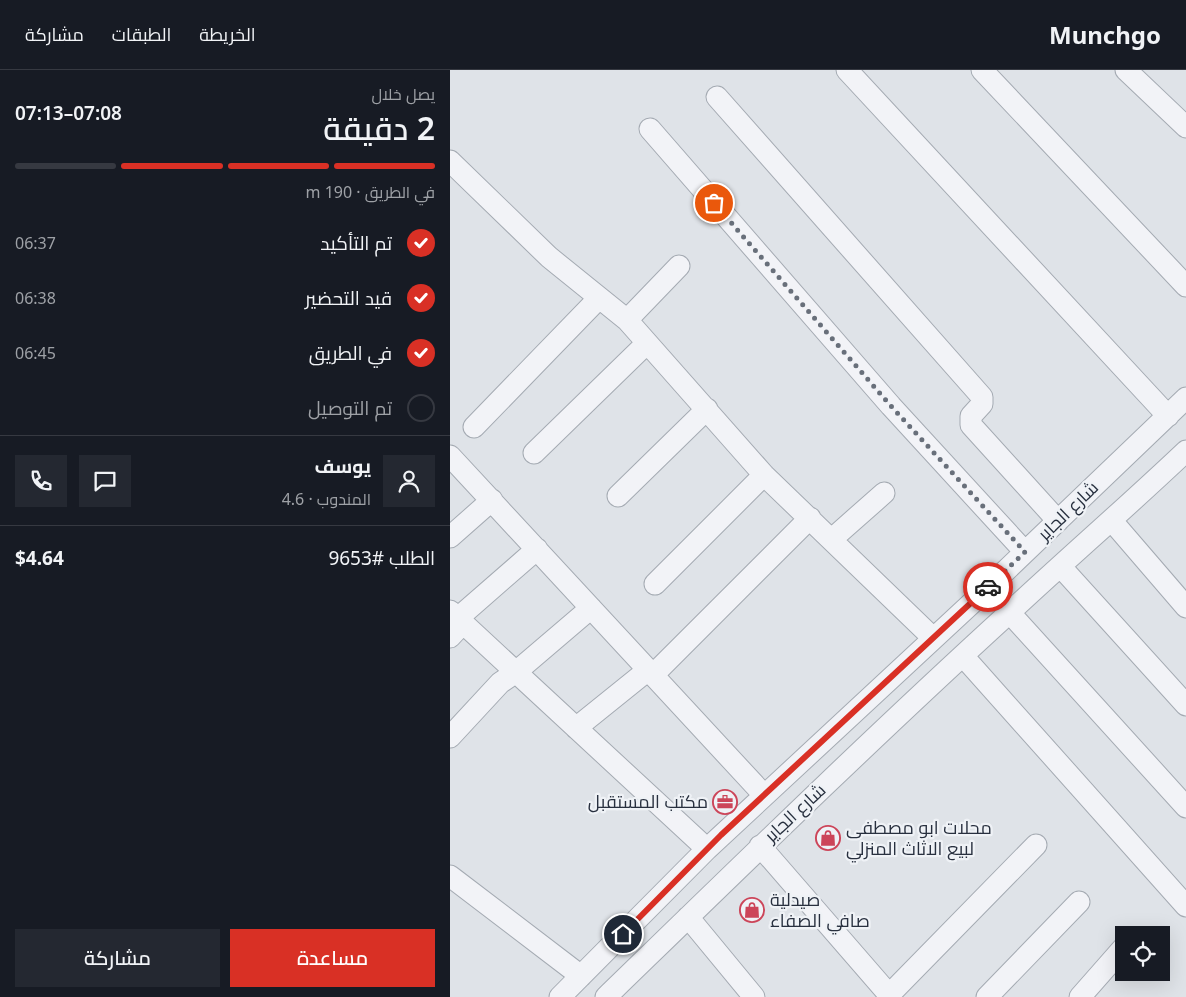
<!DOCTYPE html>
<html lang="ar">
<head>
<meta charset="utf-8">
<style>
  body { margin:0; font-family:"Noto Sans",Cairo,sans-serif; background:#242831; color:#f1f3f6; direction:rtl; height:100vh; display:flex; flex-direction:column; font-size:19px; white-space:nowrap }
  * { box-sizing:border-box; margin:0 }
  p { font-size:16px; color:#9ea1a6 }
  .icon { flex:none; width:28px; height:28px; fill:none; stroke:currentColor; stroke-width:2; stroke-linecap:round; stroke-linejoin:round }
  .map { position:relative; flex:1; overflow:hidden; direction:ltr }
  .drawer { display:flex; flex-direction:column; background:#171b24; width:450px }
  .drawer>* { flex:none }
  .buttons { position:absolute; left:665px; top:856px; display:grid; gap:10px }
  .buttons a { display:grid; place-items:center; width:55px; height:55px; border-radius:0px; background:#171b24; box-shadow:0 5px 20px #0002; font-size:25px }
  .pin { position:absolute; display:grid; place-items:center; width:42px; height:42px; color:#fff; margin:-21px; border:2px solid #fff; border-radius:50%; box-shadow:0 1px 5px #0007 }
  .courier { position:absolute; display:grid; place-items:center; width:50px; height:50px; margin:-25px; border:4px solid #d93025; border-radius:50%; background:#fff; color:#222; box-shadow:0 1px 6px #0007 }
  .headline em { font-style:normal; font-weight:600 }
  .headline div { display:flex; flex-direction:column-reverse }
  .headline { display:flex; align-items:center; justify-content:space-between; height:85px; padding:0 15px }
  h1 { font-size:32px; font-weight:600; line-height:38px }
  .bar { display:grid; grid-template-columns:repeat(4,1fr); gap:8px 5px; align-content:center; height:60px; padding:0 15px }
  .bar i { height:6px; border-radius:4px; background:#363941 }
  .bar .on { background:#d93025 }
  .bar p { grid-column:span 4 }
  .line { display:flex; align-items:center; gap:12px; padding:0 15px; border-top:1px solid #363941 }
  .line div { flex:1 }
  .round { display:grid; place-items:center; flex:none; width:52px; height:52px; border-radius:0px; background:#242831 }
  ol { padding:0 15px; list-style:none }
  li { display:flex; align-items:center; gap:15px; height:55px }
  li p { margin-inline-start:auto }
  li .icon { padding:5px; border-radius:50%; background:#d93025; color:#fff; stroke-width:4 }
  li:last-child { color:#9ea1a6 }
  li i { width:28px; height:28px; border:2px solid #363941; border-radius:50% }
  .primary-button { display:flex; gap:10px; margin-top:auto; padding:10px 15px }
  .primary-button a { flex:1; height:58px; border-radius:0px; background:#d93025; color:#fff; font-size:20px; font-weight:600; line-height:58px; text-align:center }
  .primary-button a+a { background:#242831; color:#f1f3f6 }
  header { display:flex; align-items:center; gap:30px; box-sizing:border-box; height:70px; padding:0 25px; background:#171b24; border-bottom:1px solid #363941 }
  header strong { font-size:24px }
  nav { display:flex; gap:28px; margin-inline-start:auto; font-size:18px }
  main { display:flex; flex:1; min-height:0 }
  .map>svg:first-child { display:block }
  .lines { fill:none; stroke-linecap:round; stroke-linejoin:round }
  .minor-casing { stroke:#a4aab2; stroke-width:23 }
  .minor { stroke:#f2f3f7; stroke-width:21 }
  .done { stroke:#686f7a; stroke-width:5; stroke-dasharray:0 9 }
  .route { stroke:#d93025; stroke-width:6 }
  .labels { text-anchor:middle; stroke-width:4.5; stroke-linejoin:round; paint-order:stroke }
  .street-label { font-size:18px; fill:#28303f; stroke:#eff2f6 }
  .poi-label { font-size:18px; fill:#28303f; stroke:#eff2f6; text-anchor:start }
</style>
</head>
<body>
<header>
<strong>Munchgo</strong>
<nav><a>الخريطة</a><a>الطبقات</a><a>مشاركة</a></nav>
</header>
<main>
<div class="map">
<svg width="736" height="927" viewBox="0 0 736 927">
  <rect width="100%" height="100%" fill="#dfe3e8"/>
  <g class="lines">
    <defs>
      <path id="minor" d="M397,0L718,346
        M532,0L736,216
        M676,0L736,57
        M267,27L532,327V334L521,346V355L608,451
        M200,59L441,336L575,482
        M0,91L99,187L177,250
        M229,196L177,250L314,405L483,568
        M24,357L149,228
        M84,383L197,273
        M0,386L314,725
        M168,426L257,339
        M662,451L736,537
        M0,467L42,430
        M382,469L434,423
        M611,497L736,635
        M205,514L314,405
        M0,541L257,779
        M559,542L736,737
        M8,548L87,479
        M0,567L13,553
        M513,586L736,836
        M203,605L360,448
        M126,658L198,600
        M0,667L50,613L66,602L141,538
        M310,776L441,927
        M0,806L131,906
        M238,847L304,927
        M439,925L586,775
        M110,927L257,779L524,531L736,328
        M156,927C289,798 422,668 559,543C618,488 678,436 736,381
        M537,927L629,832
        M630,927L674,877"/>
    </defs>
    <use href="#minor" class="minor-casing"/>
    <use href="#minor" class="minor"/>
  </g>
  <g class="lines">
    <path class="done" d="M264,133L441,336L575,482L538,517"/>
    <path class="route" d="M173,864L271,765L538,517"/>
  </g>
  <defs>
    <symbol id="office-ring" viewBox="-11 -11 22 22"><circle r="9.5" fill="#eff2f6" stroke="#cc4559" stroke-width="1.5"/><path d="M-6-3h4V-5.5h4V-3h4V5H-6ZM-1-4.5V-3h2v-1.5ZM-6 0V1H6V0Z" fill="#cc4559"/></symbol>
    <symbol id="shop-ring" viewBox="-11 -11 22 22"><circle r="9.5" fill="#eff2f6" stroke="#cc4559" stroke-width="1.5"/><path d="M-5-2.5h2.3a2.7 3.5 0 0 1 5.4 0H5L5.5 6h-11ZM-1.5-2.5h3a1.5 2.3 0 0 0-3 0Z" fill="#cc4559"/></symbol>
  </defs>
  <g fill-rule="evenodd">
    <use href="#office-ring" x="261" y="718" width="28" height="28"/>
    <use href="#shop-ring" x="364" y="754" width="28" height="28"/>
    <use href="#shop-ring" x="288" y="826" width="28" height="28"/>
  </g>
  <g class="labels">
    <g class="street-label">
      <text transform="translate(618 441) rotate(-44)" y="6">شارع الجاير</text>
      <text transform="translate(345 743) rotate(-43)" y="6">شارع الجاير</text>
    </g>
    <g class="poi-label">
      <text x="258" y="738" text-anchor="end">مكتب المستقبل</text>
      <text x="396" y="764">محلات ابو مصطفى<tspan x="396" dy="21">لبيع الاثاث المنزلي</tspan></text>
      <text x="320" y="836">صيدلية<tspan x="320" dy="21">صافي الصفاء</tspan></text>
    </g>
  </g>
</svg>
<div class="buttons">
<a><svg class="icon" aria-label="locate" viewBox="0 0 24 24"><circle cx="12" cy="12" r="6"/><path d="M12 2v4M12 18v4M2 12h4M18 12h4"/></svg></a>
</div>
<div class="pin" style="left:264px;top:133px;background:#ea580c"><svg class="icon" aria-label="bag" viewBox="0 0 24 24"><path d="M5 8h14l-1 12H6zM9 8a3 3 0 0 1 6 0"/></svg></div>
<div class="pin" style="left:173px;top:864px;background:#1f2937"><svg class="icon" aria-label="home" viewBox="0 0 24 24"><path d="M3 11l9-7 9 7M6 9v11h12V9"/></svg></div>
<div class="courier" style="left:538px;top:517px"><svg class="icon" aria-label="car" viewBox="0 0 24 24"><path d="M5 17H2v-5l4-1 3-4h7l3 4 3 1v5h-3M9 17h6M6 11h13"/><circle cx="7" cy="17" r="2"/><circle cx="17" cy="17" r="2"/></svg></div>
</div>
<section class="drawer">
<div class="headline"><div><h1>2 دقيقة</h1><p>يصل خلال</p></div><em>07:08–07:13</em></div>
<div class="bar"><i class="on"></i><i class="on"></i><i class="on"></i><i></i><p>في الطريق · 190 m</p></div>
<ol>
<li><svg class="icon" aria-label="check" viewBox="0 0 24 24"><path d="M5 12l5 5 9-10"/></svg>تم التأكيد<p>06:37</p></li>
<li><svg class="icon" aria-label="check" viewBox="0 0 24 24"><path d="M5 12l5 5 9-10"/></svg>قيد التحضير<p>06:38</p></li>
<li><svg class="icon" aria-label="check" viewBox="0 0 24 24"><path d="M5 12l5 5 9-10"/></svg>في الطريق<p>06:45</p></li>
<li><i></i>تم التوصيل</li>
</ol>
<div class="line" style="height:90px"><a class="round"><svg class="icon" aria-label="person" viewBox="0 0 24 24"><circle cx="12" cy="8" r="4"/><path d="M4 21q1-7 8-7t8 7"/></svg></a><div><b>يوسف</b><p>المندوب · 4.6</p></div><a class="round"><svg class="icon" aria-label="chat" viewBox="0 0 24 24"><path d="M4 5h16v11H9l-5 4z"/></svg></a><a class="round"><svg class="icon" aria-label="phone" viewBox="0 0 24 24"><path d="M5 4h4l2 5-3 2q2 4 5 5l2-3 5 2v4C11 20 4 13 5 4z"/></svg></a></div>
<div class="line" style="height:65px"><div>الطلب #9653</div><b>$4.64</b></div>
<div class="primary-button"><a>مساعدة</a><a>مشاركة</a></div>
</section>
</main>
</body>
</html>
